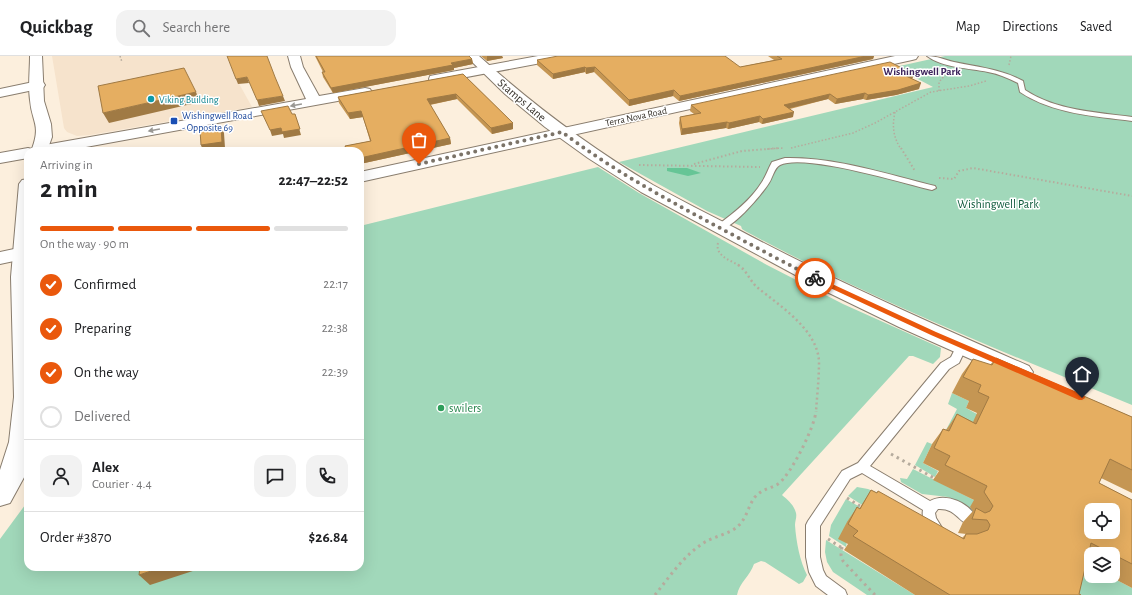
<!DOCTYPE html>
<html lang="en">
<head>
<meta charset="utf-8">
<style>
  body { margin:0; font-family:"Alegreya Sans",sans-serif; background:#f2f2f2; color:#202124; height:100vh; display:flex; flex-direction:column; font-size:15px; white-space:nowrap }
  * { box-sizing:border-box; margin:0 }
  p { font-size:13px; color:#757577 }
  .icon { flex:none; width:22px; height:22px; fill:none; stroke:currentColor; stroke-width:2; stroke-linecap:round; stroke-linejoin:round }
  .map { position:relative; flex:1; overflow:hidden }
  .drawer { position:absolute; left:24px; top:91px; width:340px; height:424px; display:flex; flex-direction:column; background:#fff; border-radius:12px; box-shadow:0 4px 16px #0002 }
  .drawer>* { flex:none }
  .tools { position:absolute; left:1084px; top:447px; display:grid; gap:8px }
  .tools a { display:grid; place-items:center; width:36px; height:36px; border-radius:8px; background:#fff; box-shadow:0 4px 16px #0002; font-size:20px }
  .pin { position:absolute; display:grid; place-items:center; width:34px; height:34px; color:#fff; margin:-41px -17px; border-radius:50% 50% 50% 0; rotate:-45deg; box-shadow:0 0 4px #0007 }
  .pin .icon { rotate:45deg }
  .courier { position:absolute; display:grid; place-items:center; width:40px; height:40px; margin:-20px; border:3px solid #ea580c; border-radius:50%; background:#fff; color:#222; box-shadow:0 1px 5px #0007 }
  .overview em { font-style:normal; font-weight:700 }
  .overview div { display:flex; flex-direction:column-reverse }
  .overview { display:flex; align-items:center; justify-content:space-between; height:68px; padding:0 16px }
  h1 { font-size:26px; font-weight:700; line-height:30px }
  .bar { display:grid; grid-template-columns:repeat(4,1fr); gap:6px 4px; align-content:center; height:48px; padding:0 16px }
  .bar i { height:5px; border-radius:3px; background:#e0e0e0 }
  .bar .selected { background:#ea580c }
  .bar p { grid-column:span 4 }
  .line { display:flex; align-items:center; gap:10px; padding:0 16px; border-top:1px solid #e0e0e0 }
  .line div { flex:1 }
  .round { display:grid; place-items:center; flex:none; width:42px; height:42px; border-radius:12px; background:#f2f2f2 }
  ol { padding:0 16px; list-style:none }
  li { display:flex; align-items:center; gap:12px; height:44px }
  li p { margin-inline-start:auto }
  li .icon { padding:4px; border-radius:50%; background:#ea580c; color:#fff; stroke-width:4 }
  li:last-child { color:#757577 }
  li i { width:22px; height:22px; border:2px solid #e0e0e0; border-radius:50% }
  header { display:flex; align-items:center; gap:24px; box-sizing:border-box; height:56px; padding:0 20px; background:#fff; border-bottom:1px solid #e0e0e0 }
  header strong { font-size:19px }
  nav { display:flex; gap:22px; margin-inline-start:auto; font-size:14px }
  .search { width:280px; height:36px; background:#f2f2f2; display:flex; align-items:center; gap:10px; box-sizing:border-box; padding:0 14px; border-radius:12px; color:#757577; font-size:15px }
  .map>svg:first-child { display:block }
  .built { fill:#f6e3cc }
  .green { fill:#a1d8ba }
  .forest { fill:#66c596 }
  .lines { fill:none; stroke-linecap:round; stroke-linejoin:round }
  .lane-casing { stroke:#897d6e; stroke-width:2 }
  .street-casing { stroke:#897d6e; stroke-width:2 }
  .secondary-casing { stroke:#897d6e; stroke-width:2 }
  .path-far3 { stroke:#b5ab9d; stroke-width:1.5; stroke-dasharray:1.5 2; stroke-linecap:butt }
  .path-far2 { stroke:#b5ab9d; stroke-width:2; stroke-dasharray:1.5 2.5; stroke-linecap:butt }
  .path-far1 { stroke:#b5ab9d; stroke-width:2.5; stroke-dasharray:2 3; stroke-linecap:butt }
  .path { stroke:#b5ab9d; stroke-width:3; stroke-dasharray:2.5 4; stroke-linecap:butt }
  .lane { fill:#fff; fill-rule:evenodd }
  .street { fill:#fff; fill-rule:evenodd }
  .secondary { fill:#fff; fill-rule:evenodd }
  .wall { fill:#c59653 }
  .shaded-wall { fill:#a07a44 }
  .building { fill:#e5ae61; stroke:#a07a44; fill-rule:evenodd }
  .oneway { fill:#9a9894 }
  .route { fill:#ea580c }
  .done { stroke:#7b7368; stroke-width:4; stroke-dasharray:0 7.2 }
  .culture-dot { fill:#0f9aa8; stroke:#fff; stroke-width:1.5 }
  .transit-dot { fill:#1a4fb4; stroke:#fff; stroke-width:1.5 }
  .leisure-dot { fill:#2e9e5b; stroke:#fff; stroke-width:1.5 }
  .labels { text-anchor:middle; stroke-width:3; stroke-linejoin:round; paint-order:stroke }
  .far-culture-label { font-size:10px; fill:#0d838f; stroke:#fff; text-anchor:start }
  .far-transit-label { font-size:10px; fill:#164399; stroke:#fff; text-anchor:start }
  .far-street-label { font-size:10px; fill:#353029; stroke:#fff }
  .far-neighbourhood-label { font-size:11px; font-weight:bold; fill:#3d245d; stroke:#fff }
  .street-label { font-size:12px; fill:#353029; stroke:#fff }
  .park-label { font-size:12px; fill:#0c583a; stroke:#fff }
  .leisure-label { font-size:12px; fill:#27864d; stroke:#fff; text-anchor:start }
</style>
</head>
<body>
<header>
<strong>Quickbag</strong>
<div class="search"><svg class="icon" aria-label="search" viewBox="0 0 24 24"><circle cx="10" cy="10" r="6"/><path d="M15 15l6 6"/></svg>Search here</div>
<nav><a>Map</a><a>Directions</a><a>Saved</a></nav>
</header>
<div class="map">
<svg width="1132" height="539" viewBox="0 0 1132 539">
  <rect width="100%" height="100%" fill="#fcefdd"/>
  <path class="built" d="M52,0H226L237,24L252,51L90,79L77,80L67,76L64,72Z"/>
  <path class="green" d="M945,0H1132V349C1001,295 869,242 745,175L742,173L741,170L707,155L619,106L933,31L895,11Z
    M598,111L639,137L767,209L843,248L941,292L940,301L933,308L913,300H909L782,439C788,444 794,449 796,457C797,461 795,465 795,469C796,485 800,506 807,519L803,526L799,528L765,506L761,505L754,508C750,520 739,527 737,539H0V483L28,445V511H360V170Z
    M952,337L969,345L966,352L1031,388L946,374L957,353L948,348Z
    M927,386L932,388L923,407L938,415L935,421L915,409Z
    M913,413L1015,465L979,468L970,454L964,448L948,441L922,438L901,426L900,422L907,423Z
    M857,431L868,433L892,443L867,452L848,440Z
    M846,443L860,451L850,468L846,491L829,480L831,469Z
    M1037,481L1091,510V520H1109L1132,532V539H1040Z
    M826,484L915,539H867L833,516L827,506L825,496Z"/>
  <path class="forest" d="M667,112H687L701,117L688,120L667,115Z"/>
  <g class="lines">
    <defs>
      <path id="lane" d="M927,0C937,0 945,4 954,6C978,11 1001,13 1023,25L1025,34C1057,55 1096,56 1132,61V65C1094,60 1053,58 1020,36L1018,27C1008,22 999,18 988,16C969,12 943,12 927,0Z
        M785,102C836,101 886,118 935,130L936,132L932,134C902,127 804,97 780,109C774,112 773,121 769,127C762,138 730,177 716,174L715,172L716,170C733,158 751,144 762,126C766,120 768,113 772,106Z
        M962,286L966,287L967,290L959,307L949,313L870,410L930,445C946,436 970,447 978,464L976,468L971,470C957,465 956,452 938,453L935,457L936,462L944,475L942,479L937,481C928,478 921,464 923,454L862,417L850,423L820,470V501L823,514L826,520L845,534L847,539H828L816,530L809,516L806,501V469L808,465L842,415L858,407L941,307L951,301L958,287Z"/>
      <path id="street" d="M288,0H300L303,11L319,40L365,32L370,33L372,36L370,39L365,40L64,95H31L34,92L39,90L306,43L291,11Z
        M538,0H563L561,3L557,4L435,27L430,26L429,23L430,20L435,19Z
        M895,0H918L916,3L912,4L360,126V116Z
        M38,25L43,26L45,29L43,32L0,41V33Z
        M28,190V202L0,208V196Z"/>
      <path id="secondary" d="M30,0H42L44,45L51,68L52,81L47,95H28V102L0,107V97L28,92L32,93C41,68 32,67 30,44C28,30 30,14 30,0Z
        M466,0H479C533,49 591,92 653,129C680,144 708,158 735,172C831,223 930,267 1029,310L1033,316L1029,322L1021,325L1013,322L899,271L825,235L641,136L588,102L545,71L505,38Z
        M28,123V414L10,447L0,450V414L9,386L14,341L11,221L19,128L22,124Z"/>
    </defs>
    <use href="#lane" class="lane-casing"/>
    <use href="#street" class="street-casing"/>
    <use href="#secondary" class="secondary-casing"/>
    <path class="path-far3" d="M120,0L122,6
      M1009,9L1011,0
      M939,35V26L946,18
      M895,56C892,70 893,81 901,93
      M791,92L853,77L875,67L931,36L969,30L986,25
      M767,93L783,92"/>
    <path class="path-far2" d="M901,92L915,115
      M694,108L742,95L780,92
      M639,109L760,111
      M939,122L954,123L959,115L973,112L1132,140
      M718,187C715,200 730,204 740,210"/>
    <path class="path-far1" d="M738,209C747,214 750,226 758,232C780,250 818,274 819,306C819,323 817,340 816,356"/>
    <path class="path" d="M891,398L934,422
      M847,442L860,450
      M828,483L842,492
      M842,491L841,499L843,505L875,539
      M655,539C670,520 684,499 705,486C715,480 730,478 738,470C747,462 748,450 755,441C763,432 770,433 778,428C791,419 815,370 816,355"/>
    <use href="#lane" class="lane"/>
    <use href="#street" class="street"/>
    <use href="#secondary" class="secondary"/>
  </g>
  <path class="wall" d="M315,0H469L472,3L473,8L454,12V14L333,37L323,21L322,16H323Z
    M481,0H502L503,2L487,5Z
    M768,0H874L873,3L679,45L673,40L629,50L594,16L586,18L585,16L553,23L537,9V4L740,11L774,4Z
    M463,18L513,67V73L492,78L457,43L430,49L450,82L451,88L360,108V95H346L345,90L370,85L363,61L350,63L339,47L338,41Z
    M914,18L912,23L919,33L896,39L866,44L863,43L835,48L828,43L790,53L793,61L762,68L759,66L728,73L726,72L681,79L679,67L680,61L694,58L690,55L691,49Z
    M996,302L1132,361V437L1101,422L1099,427L1132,444V532L1109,520H1113V498H1091V510L1086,507L1079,538L1081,539H915L844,494L848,488L838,483L847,466L857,451L859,453L871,434L962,482L966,478L958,477L963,466L973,455L970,451L974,444L933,424L939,415L923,407L932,388L943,373L946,374L957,358L973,366L977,357L966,352L969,345L952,337L962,318L973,303L990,309Z"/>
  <path class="shaded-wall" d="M487,0H502L503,2L487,5Z
    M866,0H874L873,3L679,45L680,40Z
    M472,3L473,8L454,12V14L333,37L331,32Z
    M585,11V16L553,23V18Z
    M595,11L594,16L586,18V12Z
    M914,18L912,23L906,20Z
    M247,21L249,27L238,28L236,23Z
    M921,27L919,33L896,39L866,44L868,39Z
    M674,34L673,40L629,50V44Z
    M196,36L200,46L109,67L103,57Z
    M865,37L863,43L835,48L837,43Z
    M456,38L457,43L428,49L427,43Z
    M830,38L828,43L782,54L784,49Z
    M283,40L285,45L259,50L257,44Z
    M361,55L363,61L350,63L348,57Z
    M794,56L793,61L762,68L763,63Z
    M295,58L301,79L284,82L283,78L272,80L270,74Z
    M760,60L759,66L728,73L729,67Z
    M727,66L726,72L681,79L682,73Z
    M513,67V73L492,78L491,72Z
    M221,71L224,77L225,92L203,95L201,89Z
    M450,82L451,88L360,108V102Z
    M163,511H205L150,529L139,519Z"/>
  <path class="building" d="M227,0H267L275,21L283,40L257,44L247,21L236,23Z
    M316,0H469L472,3L451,7L453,9L331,32L322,16H325Z
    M558,0H725L740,11L782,3L777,0H866L680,40L674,34L629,44L595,11L586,12L585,11L553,18L537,4Z
    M890,6L914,18L906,20L921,27L898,34L868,39L865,37L837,43L830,38L784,49L794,56L763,63L760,60L729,67L727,66L682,73L680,61L701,57L691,49Z
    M184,12L196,36L103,57L98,30Z
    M463,18L513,67L491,72L456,38L427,43L450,82L360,102V95H347L345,90L371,85L361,55L348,57L338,41Z
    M288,50L292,58H295L300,73L282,76L281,72L270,74L261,55Z
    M221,71L222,86L201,89L200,74Z
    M996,302L1132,361V414L1110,403L1099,427L1132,444V508L1091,487L1079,538L1081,539H950L853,480L858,475L848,468L857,451L860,453L871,434L877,437L878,435L964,483L966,478H977L988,474L990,469L987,464L972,463L976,452L985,457L990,455L993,450L984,436L987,430L945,409L950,400L934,392L943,373L949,375L957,358L976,368L989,341L978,336L981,329L963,321L973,303L992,309ZM1091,454H1113V476H1091Z
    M140,511H163L139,519Z"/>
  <defs><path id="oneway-solid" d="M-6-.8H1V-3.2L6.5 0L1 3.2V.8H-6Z"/></defs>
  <g class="oneway">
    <use href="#oneway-solid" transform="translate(296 49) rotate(170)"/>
    <use href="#oneway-solid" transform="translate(154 74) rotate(170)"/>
  </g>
  <path class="route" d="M813,221H817L936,276L1084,339L1085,342L1082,344H1079L931,279L813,224Z"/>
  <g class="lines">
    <path class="done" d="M419,108L562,76C611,113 664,142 718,171C750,188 783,206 815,222"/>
  </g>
  <circle class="culture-dot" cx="151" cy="43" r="4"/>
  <rect class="transit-dot" x="170" y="61" width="8" height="8" rx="2"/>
  <circle class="leisure-dot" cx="441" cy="352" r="4"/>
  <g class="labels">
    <g class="far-culture-label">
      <text x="159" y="47">Viking Building</text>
    </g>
    <g class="far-transit-label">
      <text x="182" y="63">Wishingwell Road<tspan x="182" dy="12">- Opposite 69</tspan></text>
    </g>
    <g class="far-street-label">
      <text transform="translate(636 60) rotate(-12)" y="4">Terra Nova Road</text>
    </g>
    <g class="far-neighbourhood-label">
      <text x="922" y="19">Wishingwell Park</text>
    </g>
    <g class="street-label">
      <text transform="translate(522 44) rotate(40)" y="4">Stamps Lane</text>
    </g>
    <g class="park-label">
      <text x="998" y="152">Wishingwell Park</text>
    </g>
    <g class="leisure-label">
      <text x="449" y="356">swilers</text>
    </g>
  </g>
</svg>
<div class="tools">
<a><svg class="icon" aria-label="locate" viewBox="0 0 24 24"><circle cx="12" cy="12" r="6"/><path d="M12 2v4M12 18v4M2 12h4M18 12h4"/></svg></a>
<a><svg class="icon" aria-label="layers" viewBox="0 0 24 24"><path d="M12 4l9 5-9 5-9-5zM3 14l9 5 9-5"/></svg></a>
</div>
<div class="pin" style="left:419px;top:108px;background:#ea580c"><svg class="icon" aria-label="bag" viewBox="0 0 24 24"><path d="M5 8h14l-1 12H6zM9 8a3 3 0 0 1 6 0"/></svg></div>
<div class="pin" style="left:1082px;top:342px;background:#1f2937"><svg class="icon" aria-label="home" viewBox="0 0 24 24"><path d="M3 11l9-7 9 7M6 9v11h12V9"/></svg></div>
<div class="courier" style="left:815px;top:222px"><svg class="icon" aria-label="bike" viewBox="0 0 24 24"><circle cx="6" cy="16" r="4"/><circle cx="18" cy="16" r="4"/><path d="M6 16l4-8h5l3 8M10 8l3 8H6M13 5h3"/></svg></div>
<section class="drawer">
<div class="overview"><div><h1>2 min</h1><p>Arriving in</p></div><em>22:47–22:52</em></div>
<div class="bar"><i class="selected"></i><i class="selected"></i><i class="selected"></i><i></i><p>On the way · 90 m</p></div>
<ol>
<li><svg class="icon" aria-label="check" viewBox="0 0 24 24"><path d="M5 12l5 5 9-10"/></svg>Confirmed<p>22:17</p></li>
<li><svg class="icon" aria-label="check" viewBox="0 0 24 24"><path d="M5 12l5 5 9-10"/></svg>Preparing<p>22:38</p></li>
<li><svg class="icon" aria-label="check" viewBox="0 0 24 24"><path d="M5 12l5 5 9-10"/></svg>On the way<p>22:39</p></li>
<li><i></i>Delivered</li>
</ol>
<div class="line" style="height:72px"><a class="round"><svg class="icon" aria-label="person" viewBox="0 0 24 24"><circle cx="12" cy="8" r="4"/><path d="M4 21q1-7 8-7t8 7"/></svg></a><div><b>Alex</b><p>Courier · 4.4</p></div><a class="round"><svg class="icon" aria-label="chat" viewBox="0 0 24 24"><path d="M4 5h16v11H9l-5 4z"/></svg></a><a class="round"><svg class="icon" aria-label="phone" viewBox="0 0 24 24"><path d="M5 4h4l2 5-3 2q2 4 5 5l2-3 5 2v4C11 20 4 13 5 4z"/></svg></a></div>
<div class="line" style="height:52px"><div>Order #3870</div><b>$26.84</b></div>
</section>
</div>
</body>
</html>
